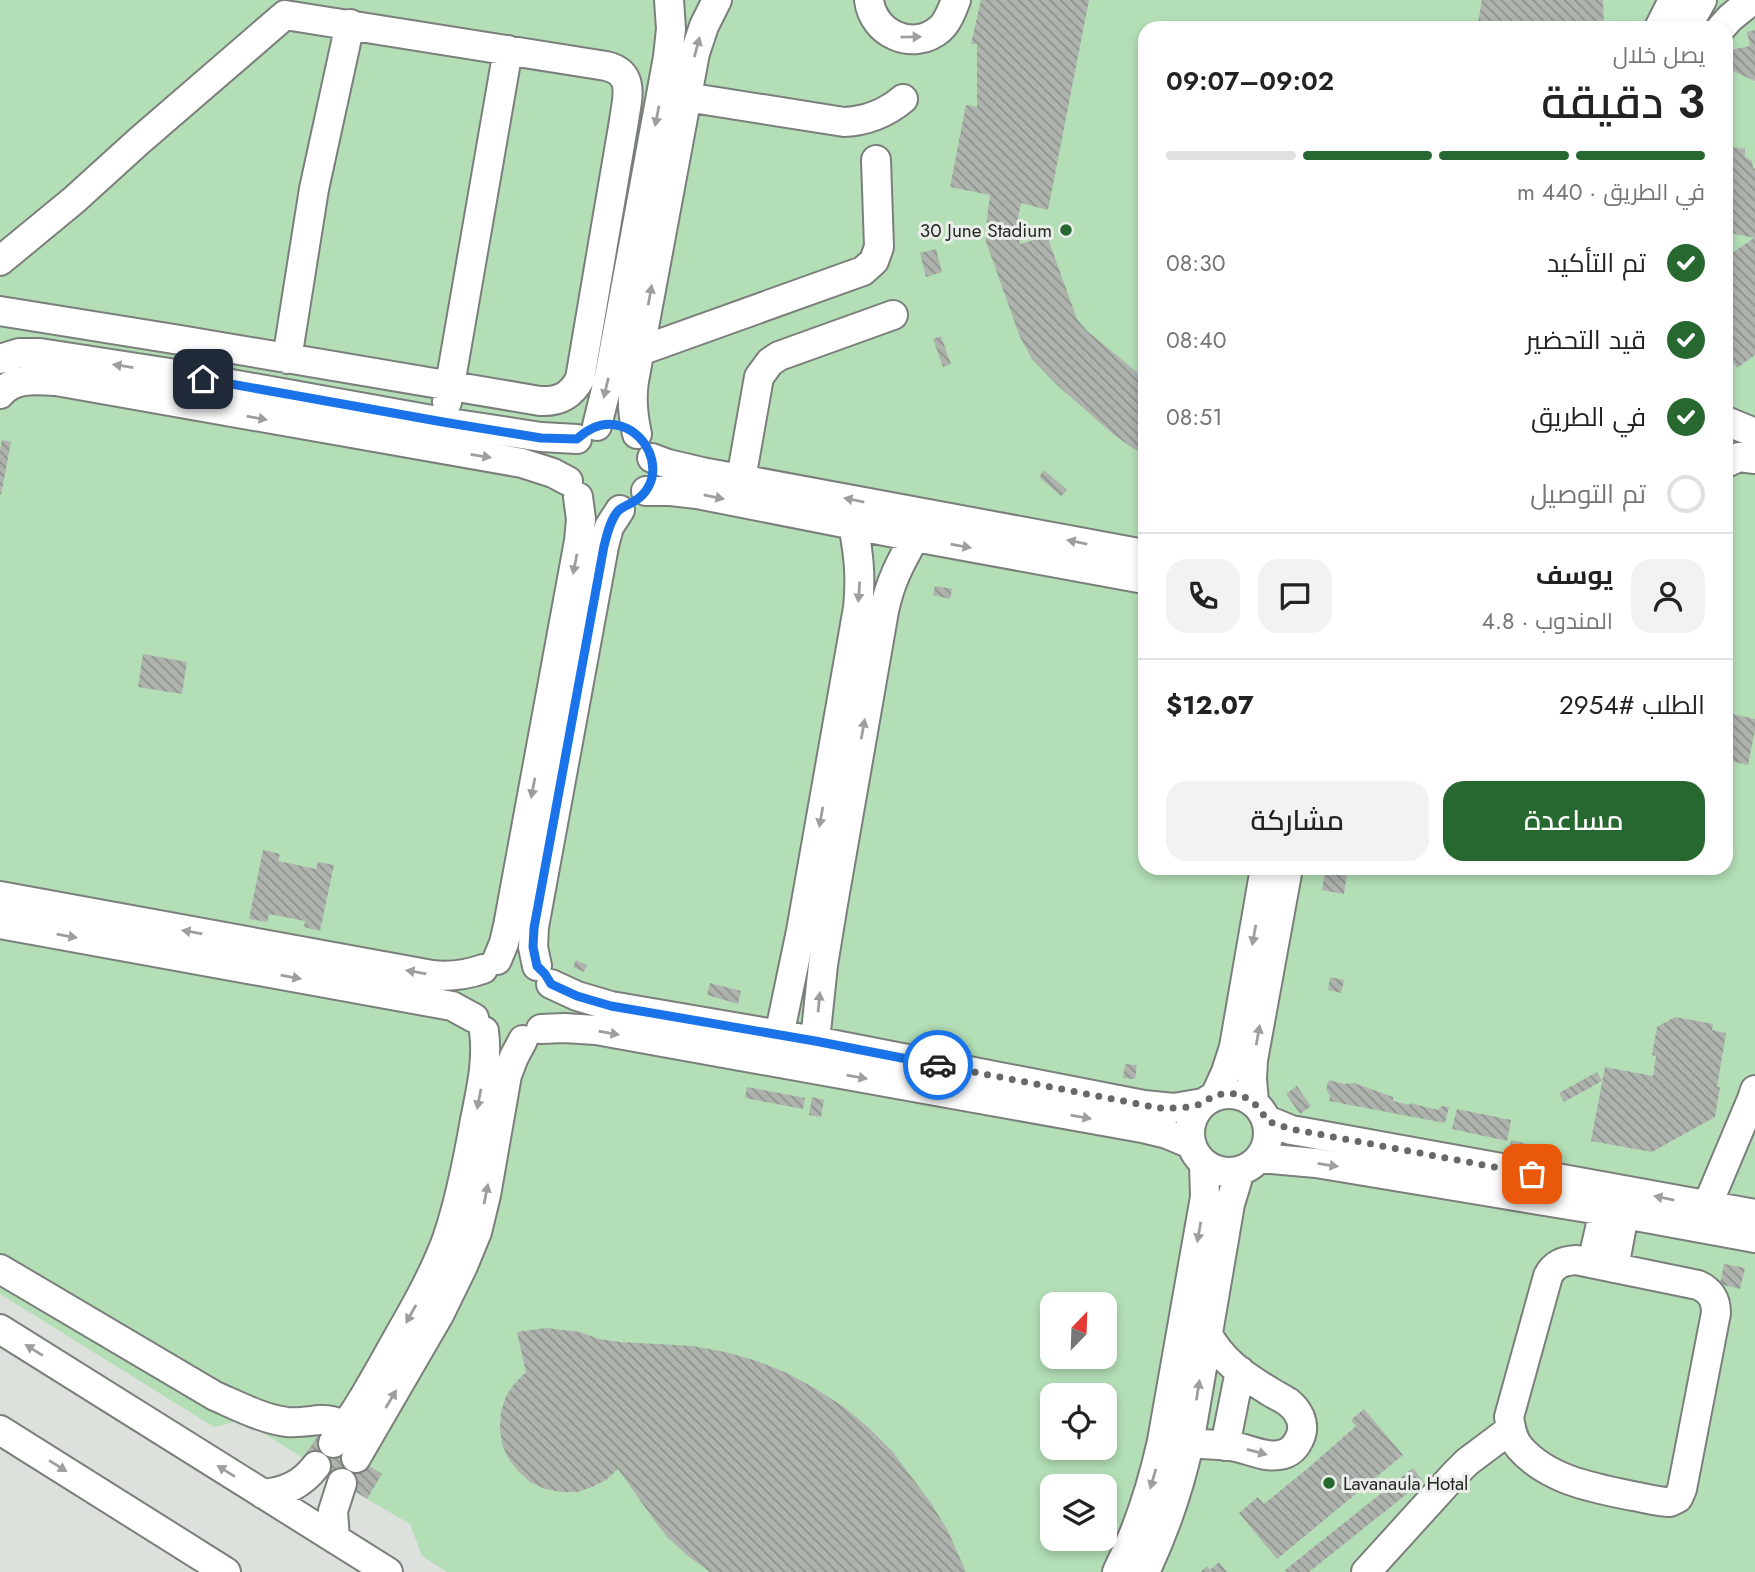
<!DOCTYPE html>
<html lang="ar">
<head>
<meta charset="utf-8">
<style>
  body { margin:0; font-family:Jost,Cairo,sans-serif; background:#f2f2f2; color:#222; direction:rtl; height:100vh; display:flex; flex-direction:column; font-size:26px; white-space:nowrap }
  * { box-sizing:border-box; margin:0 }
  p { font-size:23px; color:#767676 }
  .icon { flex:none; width:38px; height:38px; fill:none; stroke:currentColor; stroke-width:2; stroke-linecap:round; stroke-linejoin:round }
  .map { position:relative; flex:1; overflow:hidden; direction:ltr }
  .details { position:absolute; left:1138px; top:21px; width:595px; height:854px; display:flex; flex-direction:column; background:#fff; border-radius:21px; box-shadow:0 4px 10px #0003; direction:rtl }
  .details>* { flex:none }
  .needle { width:46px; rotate:23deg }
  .fabs { position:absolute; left:1040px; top:1292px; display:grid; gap:14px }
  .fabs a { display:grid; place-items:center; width:77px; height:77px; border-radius:14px; background:#fff; box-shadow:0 4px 10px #0003; font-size:35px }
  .pin { position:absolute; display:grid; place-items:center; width:60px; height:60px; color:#fff; margin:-30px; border-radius:14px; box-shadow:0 4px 10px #0006 }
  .courier { position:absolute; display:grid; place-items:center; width:70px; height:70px; margin:-35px; border:5px solid #1a73e8; border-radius:50%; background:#fff; color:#222; box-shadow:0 2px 9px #0007 }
  .summary em { font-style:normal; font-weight:600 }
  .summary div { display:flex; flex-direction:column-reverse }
  .summary { display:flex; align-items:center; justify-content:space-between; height:119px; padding:0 28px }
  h1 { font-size:46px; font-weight:600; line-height:52px }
  .bar { display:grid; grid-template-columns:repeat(4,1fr); gap:10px 7px; align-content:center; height:84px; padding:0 28px }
  .bar i { height:9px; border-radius:5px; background:#e0e0e0 }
  .bar .active { background:#276831 }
  .bar p { grid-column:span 4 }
  .line { display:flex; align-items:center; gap:18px; padding:0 28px; border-top:2px solid #e0e0e0 }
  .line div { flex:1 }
  .round { display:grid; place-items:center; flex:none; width:74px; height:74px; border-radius:21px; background:#f2f2f2 }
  ol { padding:0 28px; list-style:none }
  li { display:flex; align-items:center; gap:21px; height:77px }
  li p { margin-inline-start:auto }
  li .icon { padding:7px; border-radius:50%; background:#276831; color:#fff; stroke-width:4 }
  li:last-child { color:#767676 }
  li i { width:38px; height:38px; border:4px solid #e0e0e0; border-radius:50% }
  .primary-button { display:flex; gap:14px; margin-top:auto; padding:14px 28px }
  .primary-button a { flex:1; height:80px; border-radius:21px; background:#276831; color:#fff; font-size:28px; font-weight:600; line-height:80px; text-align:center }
  .primary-button a+a { background:#f2f2f2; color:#222 }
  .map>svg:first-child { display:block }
  .garden { fill:#b3deb6; fill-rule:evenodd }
  .building { fill:url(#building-back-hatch) }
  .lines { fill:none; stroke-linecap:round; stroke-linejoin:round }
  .minor-casing { stroke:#7b7f7b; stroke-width:32 }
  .minor { stroke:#fff; stroke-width:28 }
  .oneway { fill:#9d9e9d }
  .done { stroke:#666966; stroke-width:7; stroke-dasharray:0 12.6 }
  .route { stroke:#1a73e8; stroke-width:9 }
  .poi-dot { fill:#276831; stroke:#e9eee9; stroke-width:2.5 }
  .labels { text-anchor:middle; stroke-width:6; stroke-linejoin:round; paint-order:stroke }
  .poi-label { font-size:19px; fill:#262826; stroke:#e9eee9; text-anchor:end }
</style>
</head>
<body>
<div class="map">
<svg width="1755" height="1572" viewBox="0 0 1755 1572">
  <defs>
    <pattern id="building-back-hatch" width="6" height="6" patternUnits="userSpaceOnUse" patternTransform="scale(1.75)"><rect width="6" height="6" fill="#aeb3ae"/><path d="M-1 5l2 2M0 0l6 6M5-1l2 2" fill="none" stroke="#8d928d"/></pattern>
  </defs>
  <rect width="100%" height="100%" fill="#dce1dc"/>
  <path class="garden" d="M0,0H1755V1572H447L422,1556L410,1524L367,1499L243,1420L214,1427L0,1294ZM1144,28H1726V868H1144ZM1052,1304H1104V1356H1052ZM1052,1395H1104V1447H1052ZM1052,1486H1104V1538H1052Z"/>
  <path class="building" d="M981,0H1089L1048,210L1021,203L1017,223L1018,234L1020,244L1047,236L1077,319L1087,331L1144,378V454L1134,449L1113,434L1058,386L1032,359L1020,337L986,242L987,218L990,195L950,187L966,105L977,107V44H971Z
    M1482,0H1603L1604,28H1477Z
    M1755,30V81L1726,68V62L1731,50L1750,46L1747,32Z
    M1726,146L1745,149V157L1752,161L1753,168L1755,169V355L1737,368L1726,351V257L1754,238L1726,232Z
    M936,249L942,272L926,277L920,253Z
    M941,336L951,364L943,367L933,339Z
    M2,440L11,442L1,495L0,494V450Z
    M1044,470L1067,490L1061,496L1039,477Z
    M935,586L952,589L950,599L933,595Z
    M143,654L187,662L182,694L138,687Z
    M1733,714L1755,719V730L1748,765L1726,760V752Z
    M263,850L280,854L278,861L316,869L318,862L334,865L320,931L304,927L305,921L269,914L267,922L249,919Z
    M1325,868H1348L1344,894L1322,890Z
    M576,960L587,965L584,972L573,967Z
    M1330,977L1344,980L1341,993L1328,990Z
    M710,983L741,991L738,1004L707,995Z
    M1675,1017L1713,1024L1712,1030L1726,1033L1717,1087H1720L1715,1117L1652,1152L1591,1141L1605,1067L1653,1076L1656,1056L1652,1055L1657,1027Z
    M1125,1064L1137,1065L1135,1079L1123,1078Z
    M1597,1072L1602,1081L1564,1102L1559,1093Z
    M1329,1080L1344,1084L1354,1083L1393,1097V1101L1409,1105L1410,1103L1438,1110L1442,1106L1449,1107L1445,1123L1329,1101L1330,1096L1326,1089Z
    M1297,1086L1311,1106L1300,1114L1286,1094Z
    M747,1087L805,1098L803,1109L745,1098Z
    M812,1097L824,1100L821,1117L809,1115Z
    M1457,1109L1511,1120L1507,1141L1452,1129Z
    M1511,1140L1535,1146L1531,1162L1508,1157Z
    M1724,1264L1745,1268L1740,1289L1720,1284Z
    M546,1328L580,1332L599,1339L620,1342L693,1346L725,1352L757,1361L787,1373L816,1389L844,1407L869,1428L892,1451L931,1503L948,1531L966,1572H710L688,1556L668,1538L654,1520L618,1469L606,1480L592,1487L577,1492H561L545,1489L530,1482L518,1471L508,1458L502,1444L500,1428L501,1412L506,1396L515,1383L526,1372L517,1332Z
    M1364,1409L1403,1455L1277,1559L1239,1513L1258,1497L1264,1504L1307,1469L1356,1426L1351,1420Z
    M319,1434L382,1474L367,1499L303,1458Z
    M1413,1468L1423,1481L1309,1572H1287L1285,1570Z
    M1219,1562L1227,1572H1200L1207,1566L1210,1570Z"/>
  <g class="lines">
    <defs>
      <path id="minor" d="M869,0C873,34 913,52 940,29C948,22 952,10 956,0
        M1659,28L1673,0
        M1686,28L1702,0
        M1721,28L1730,18L1752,0
        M686,97L844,122C867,121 885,114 903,99
        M0,261L74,200L139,141L285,15L606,66C636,73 627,98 624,121L580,379C571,396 559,402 540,401L180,340L0,311
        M624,348L640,351L863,271L874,261L879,247L876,160
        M0,359L19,353H40L176,374L443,422L541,437L577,439
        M287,359L314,189L350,24
        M0,394C13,377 37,380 56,381L522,463L553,473L568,481
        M447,402L508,50
        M1726,421L1755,433
        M597,426L609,377L668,57L671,29L669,0
        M637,434C633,416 631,400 634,381L695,53L704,26L717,0
        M652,458L668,464L702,472L1144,554
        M1726,463L1739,457L1755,459
        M741,479L759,377L770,362L779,356L893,315
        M646,491H671L697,494L915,537L1144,579
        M0,896L432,975C450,977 466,975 483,969
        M0,924L452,1006L474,1018
        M497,960L504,943L508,926L579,541L581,519L578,497
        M537,966L533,947L534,927L604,546L609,527L620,510
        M551,984L577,996L611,1006L815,1041L1144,1105L1174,1108L1203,1103
        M541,1029L564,1028L596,1030L1142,1128L1167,1134L1191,1144
        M779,1053V1036L801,931L858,608C861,578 859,555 853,525
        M808,1059L815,1041L823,965L833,904L884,611C890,582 900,563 915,537
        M1190 1133a39 39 0 1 1 78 0a39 39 0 1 1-78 0Z
        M1215,1096L1226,1072L1234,1047L1265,868
        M1254,1102L1252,1079L1253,1060L1288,868
        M1267,1120L1291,1130L1303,1132L1755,1214
        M1260,1158L1316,1163L1624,1214L1755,1238
        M1703,1223L1707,1206L1752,1099L1755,1090
        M1576,1260L1698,1285C1711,1291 1716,1299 1716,1313L1682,1489L1678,1498L1670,1502C1658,1502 1645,1498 1633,1496C1593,1488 1548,1480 1520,1448C1512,1439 1511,1428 1509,1417L1548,1276C1554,1264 1563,1261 1576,1260Z
        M1592,1263L1604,1211
        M1614,1268L1624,1214
        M0,1269L215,1396C238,1406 263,1419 287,1422C298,1423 309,1421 320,1420C335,1419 348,1426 361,1434
        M0,1329L388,1572
        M0,1430L226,1572
        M1172,1442C1192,1444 1211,1444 1231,1446C1247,1448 1263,1458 1279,1455C1290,1454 1297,1446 1301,1435C1305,1422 1298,1410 1288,1402C1282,1398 1275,1395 1269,1391C1243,1375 1222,1361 1207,1333
        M333,1443C358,1410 377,1375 397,1339C416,1306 434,1274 447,1239C460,1201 468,1160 475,1120C481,1090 488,1061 484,1031
        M1225,1446L1240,1371
        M356,1458L439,1315L463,1266L477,1232L486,1195L507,1075L514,1057L523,1040
        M263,1494C286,1492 302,1484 316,1466
        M335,1539L333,1511L342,1483
        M1117,1572C1138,1530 1152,1486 1162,1441L1205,1197L1204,1164
        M1145,1572C1165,1530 1179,1489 1189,1444L1230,1204L1240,1171
        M1366,1572L1455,1474L1467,1462L1511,1429"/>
    </defs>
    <use href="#minor" class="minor-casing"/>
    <use href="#minor" class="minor"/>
  </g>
  <defs><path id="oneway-solid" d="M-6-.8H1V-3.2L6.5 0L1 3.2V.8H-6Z" transform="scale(1.75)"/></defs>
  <g class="oneway">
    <use href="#oneway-solid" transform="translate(911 37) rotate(-1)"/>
    <use href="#oneway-solid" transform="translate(697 47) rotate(-75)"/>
    <use href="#oneway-solid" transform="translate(657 116) rotate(101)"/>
    <use href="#oneway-solid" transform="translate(650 295) rotate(-80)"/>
    <use href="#oneway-solid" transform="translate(123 366) rotate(-171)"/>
    <use href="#oneway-solid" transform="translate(606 388) rotate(103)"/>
    <use href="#oneway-solid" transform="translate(257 418) rotate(10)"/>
    <use href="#oneway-solid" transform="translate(481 456) rotate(9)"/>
    <use href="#oneway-solid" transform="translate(714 497) rotate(11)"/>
    <use href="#oneway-solid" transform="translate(854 500) rotate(-169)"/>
    <use href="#oneway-solid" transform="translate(1077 542) rotate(-169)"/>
    <use href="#oneway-solid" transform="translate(961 546) rotate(10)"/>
    <use href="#oneway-solid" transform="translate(575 564) rotate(101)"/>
    <use href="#oneway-solid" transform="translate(859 592) rotate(94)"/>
    <use href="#oneway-solid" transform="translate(863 729) rotate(-80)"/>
    <use href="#oneway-solid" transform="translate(533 788) rotate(101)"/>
    <use href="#oneway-solid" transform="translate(821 817) rotate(100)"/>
    <use href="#oneway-solid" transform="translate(192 932) rotate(-170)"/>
    <use href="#oneway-solid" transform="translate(1254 935) rotate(100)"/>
    <use href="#oneway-solid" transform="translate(67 936) rotate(10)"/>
    <use href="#oneway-solid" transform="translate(416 972) rotate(-170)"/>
    <use href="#oneway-solid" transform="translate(291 977) rotate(10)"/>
    <use href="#oneway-solid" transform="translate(819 1002) rotate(-85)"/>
    <use href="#oneway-solid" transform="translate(609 1033) rotate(10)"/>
    <use href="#oneway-solid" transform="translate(1258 1035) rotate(-80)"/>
    <use href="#oneway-solid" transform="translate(857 1077) rotate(10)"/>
    <use href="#oneway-solid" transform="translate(479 1099) rotate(101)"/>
    <use href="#oneway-solid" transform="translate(1081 1117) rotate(10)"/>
    <use href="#oneway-solid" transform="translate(1328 1165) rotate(9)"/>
    <use href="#oneway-solid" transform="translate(486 1194) rotate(-79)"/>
    <use href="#oneway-solid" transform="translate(1664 1198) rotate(-169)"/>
    <use href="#oneway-solid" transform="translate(1199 1232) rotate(100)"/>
    <use href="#oneway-solid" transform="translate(411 1314) rotate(119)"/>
    <use href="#oneway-solid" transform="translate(34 1350) rotate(-148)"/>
    <use href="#oneway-solid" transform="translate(1198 1390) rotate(-81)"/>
    <use href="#oneway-solid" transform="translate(391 1399) rotate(-59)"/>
    <use href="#oneway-solid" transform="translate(1257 1452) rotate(15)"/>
    <use href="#oneway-solid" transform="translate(58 1466) rotate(32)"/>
    <use href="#oneway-solid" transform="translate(226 1471) rotate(-148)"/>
    <use href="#oneway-solid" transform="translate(1153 1479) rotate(106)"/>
  </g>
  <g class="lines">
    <path class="done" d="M938,1065L1159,1108C1173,1108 1190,1109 1203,1103C1206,1101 1209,1099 1212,1097C1236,1087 1256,1099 1267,1121L1291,1129L1532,1174"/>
    <path class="route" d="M203,379L443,422L541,438L577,439C588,429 601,422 616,425C646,430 664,468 645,492C636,504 625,504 618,511C610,520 607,535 604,546L534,928L533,947L537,966L545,974L551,984L577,996L611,1006L815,1041L938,1065"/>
  </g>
  <g class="poi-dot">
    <circle cx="1066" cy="230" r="7"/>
    <circle cx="1329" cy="1483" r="7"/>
  </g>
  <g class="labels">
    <g class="poi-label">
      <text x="1052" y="237">30 June Stadium</text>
      <text x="1343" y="1490" text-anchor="start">Lavanaula Hotal</text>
    </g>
  </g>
</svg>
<div class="fabs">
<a><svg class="needle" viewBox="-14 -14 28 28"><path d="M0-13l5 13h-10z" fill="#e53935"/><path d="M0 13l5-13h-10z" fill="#767676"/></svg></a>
<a><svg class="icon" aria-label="locate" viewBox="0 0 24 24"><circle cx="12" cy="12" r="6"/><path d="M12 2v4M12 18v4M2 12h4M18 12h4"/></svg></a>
<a><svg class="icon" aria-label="layers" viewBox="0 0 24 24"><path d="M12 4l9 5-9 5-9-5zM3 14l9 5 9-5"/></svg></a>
</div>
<div class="pin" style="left:1532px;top:1174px;background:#ea580c"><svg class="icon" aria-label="bag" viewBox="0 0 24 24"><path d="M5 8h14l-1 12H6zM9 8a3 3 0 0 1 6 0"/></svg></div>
<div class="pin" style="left:203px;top:379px;background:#1f2937"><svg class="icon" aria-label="home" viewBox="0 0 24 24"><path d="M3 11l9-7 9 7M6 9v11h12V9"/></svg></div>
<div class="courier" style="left:938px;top:1065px"><svg class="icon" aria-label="car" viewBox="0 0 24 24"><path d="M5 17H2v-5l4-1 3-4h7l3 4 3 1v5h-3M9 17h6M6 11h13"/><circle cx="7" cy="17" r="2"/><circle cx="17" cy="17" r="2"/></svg></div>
<section class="details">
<div class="summary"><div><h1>3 دقيقة</h1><p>يصل خلال</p></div><em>09:02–09:07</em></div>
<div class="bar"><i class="active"></i><i class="active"></i><i class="active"></i><i></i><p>في الطريق · 440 m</p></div>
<ol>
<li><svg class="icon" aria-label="check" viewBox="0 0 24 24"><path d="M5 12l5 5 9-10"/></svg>تم التأكيد<p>08:30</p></li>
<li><svg class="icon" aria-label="check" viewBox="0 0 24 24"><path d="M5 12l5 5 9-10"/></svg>قيد التحضير<p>08:40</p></li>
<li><svg class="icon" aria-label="check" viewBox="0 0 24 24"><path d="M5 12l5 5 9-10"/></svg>في الطريق<p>08:51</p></li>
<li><i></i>تم التوصيل</li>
</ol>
<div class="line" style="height:126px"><a class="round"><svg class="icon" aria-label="person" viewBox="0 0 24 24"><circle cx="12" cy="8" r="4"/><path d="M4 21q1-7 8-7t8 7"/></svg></a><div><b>يوسف</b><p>المندوب · 4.8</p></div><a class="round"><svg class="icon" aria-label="chat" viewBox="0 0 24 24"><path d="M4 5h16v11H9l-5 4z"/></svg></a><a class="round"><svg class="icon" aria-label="phone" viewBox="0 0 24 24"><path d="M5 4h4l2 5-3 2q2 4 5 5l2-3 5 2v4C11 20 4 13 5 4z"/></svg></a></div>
<div class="line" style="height:91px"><div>الطلب #2954</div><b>$12.07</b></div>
<div class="primary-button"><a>مساعدة</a><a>مشاركة</a></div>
</section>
</div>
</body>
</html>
